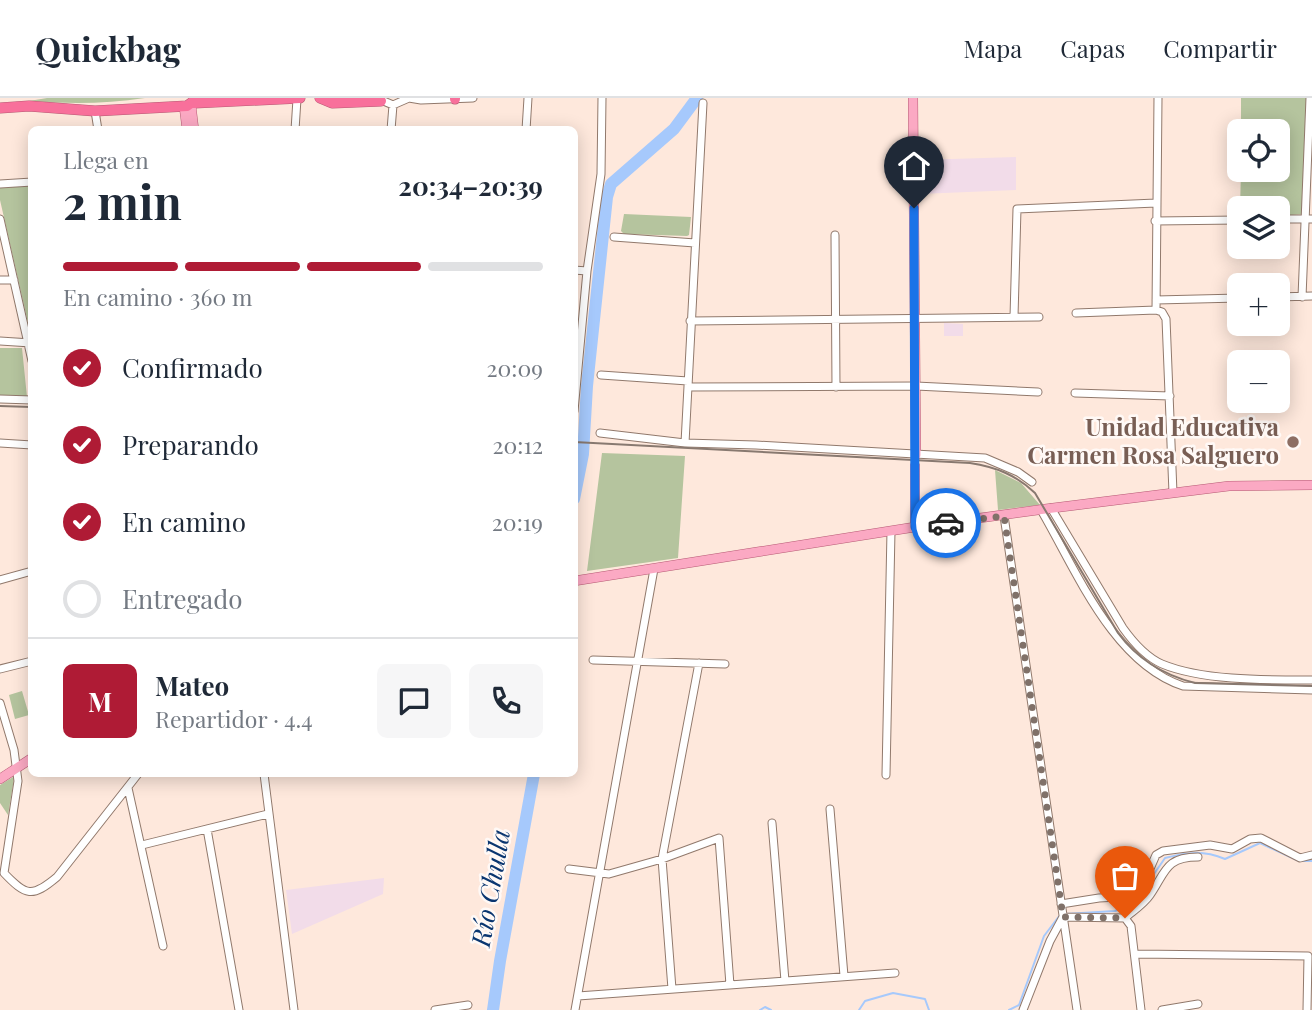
<!DOCTYPE html>
<html lang="es">
<head>
<meta charset="utf-8">
<style>
  body { margin:0; font-family:"Playfair Display",serif; background:#f6f6f7; color:#1f2937; height:100vh; display:flex; flex-direction:column; font-size:26px; white-space:nowrap }
  * { box-sizing:border-box; margin:0 }
  p { font-size:23px; color:#747a83 }
  .icon { flex:none; width:38px; height:38px; fill:none; stroke:currentColor; stroke-width:2; stroke-linecap:round; stroke-linejoin:round }
  .map { position:relative; flex:1; overflow:hidden }
  .sheet { position:absolute; left:28px; top:28px; width:550px; height:651px; display:flex; flex-direction:column; background:#fff; border-radius:10px; box-shadow:0 4px 18px #0003 }
  .sheet>* { flex:none }
  .controls { position:absolute; left:1227px; top:21px; display:grid; gap:14px }
  .controls a { display:grid; place-items:center; width:63px; height:63px; border-radius:10px; background:#fff; box-shadow:0 4px 18px #0003; font-size:35px }
  .pin { position:absolute; display:grid; place-items:center; width:60px; height:60px; color:#fff; margin:-72px -30px; border-radius:50% 50% 50% 0; rotate:-45deg; box-shadow:0 0 7px #0007 }
  .pin .icon { rotate:45deg }
  .courier { position:absolute; display:grid; place-items:center; width:70px; height:70px; margin:-35px; border:5px solid #1a73e8; border-radius:50%; background:#fff; color:#222; box-shadow:0 2px 9px #0007 }
  .summary em { font-style:normal; font-weight:700 }
  .summary div { display:flex; flex-direction:column-reverse }
  .summary { display:flex; align-items:center; justify-content:space-between; height:119px; padding:0 35px }
  h1 { font-size:46px; font-weight:700; line-height:52px }
  .bar { display:grid; grid-template-columns:repeat(4,1fr); gap:10px 7px; align-content:center; height:84px; padding:0 35px }
  .bar i { height:9px; border-radius:5px; background:#e0e1e3 }
  .bar .current { background:#af1b35 }
  .bar p { grid-column:span 4 }
  .line { display:flex; align-items:center; gap:18px; padding:0 35px; border-top:2px solid #e0e1e3 }
  .line div { flex:1 }
  .round { display:grid; place-items:center; flex:none; width:74px; height:74px; border-radius:10px; background:#f6f6f7 }
  ol { padding:0 35px; list-style:none }
  li { display:flex; align-items:center; gap:21px; height:77px }
  li p { margin-inline-start:auto }
  li .icon { padding:7px; border-radius:50%; background:#af1b35; color:#fff; stroke-width:4 }
  li:last-child { color:#747a83 }
  li i { width:38px; height:38px; border:4px solid #e0e1e3; border-radius:50% }
  header { display:flex; align-items:center; gap:42px; box-sizing:border-box; height:98px; padding:0 35px; background:#fff; border-bottom:2px solid #e0e1e3 }
  header strong { font-size:33px }
  nav { display:flex; gap:38px; margin-inline-start:auto; font-size:24px }
  .map>svg:first-child { display:block }
  .industrial { fill:#f2dce9 }
  .green { fill:#b5c49e }
  .lines { fill:none; stroke-linecap:round; stroke-linejoin:round }
  .stream { stroke:#a6c9fc; stroke-width:2 }
  .river { stroke:#a6c9fc; stroke-width:12 }
  .minor-casing { stroke:#91796c; stroke-width:9 }
  .major-casing { stroke:#b65a74; stroke-width:10 }
  .highway-casing { stroke:#b65a74; stroke-width:11 }
  .minor { stroke:#fff; stroke-width:7 }
  .major { stroke:#fba9c3; stroke-width:9 }
  .highway { stroke:#f8709b; stroke-width:10 }
  .tram { stroke:#887970; stroke-width:2 }
  .done { stroke:#807169; stroke-width:7; stroke-dasharray:0 12.6 }
  .route { stroke:#1a73e8; stroke-width:9 }
  .education-dot { fill:#8d6e63; stroke:#fff9f6; stroke-width:2.5 }
  .labels { text-anchor:middle; stroke-width:5; stroke-linejoin:round; paint-order:stroke }
  .education-label { font-size:24px; font-weight:bold; fill:#785e54; stroke:#fff9f6; text-anchor:end }
  .water-label { font-size:26px; font-style:italic; fill:#0a3670; stroke:#fff9f6 }
</style>
</head>
<body>
<header>
<strong>Quickbag</strong>
<nav><a>Mapa</a><a>Capas</a><a>Compartir</a></nav>
</header>
<div class="map">
<svg width="1312" height="912" viewBox="0 0 1312 912">
  <rect width="100%" height="100%" fill="#fee8dc"/>
  <path class="industrial" d="M1016,59V92L920,96L919,62Z
    M944,225L963,226V238H944Z
    M384,780L383,796L292,836L286,792Z"/>
  <path class="green" d="M47,0H145C106,6 69,6 29,3Z
    M1241,0H1307L1305,116L1278,118V110H1240L1241,72H1278V33H1241Z
    M31,87V238L0,102V88Z
    M624,116L691,119L689,137L687,138L624,136L621,133Z
    M0,250H22L27,299L0,297Z
    M602,355L685,358L678,460L587,473Z
    M995,372L1021,385L1040,407L998,412Z
    M22,593L29,617L15,621L9,597Z
    M13,679L14,681L8,717L0,705V687Z"/>
  <g class="lines">
    <path class="stream" d="M1065,816L1115,813L1134,805L1165,760C1188,754 1203,752 1225,761L1260,745L1299,763H1312
      M760,912L765,909L771,912
      M859,912L865,903L893,895L925,901L929,912
      M1009,912L1019,907L1044,838L1060,817"/>
    <path class="river" d="M574,401L583,356L587,288L607,99L611,86L674,31L697,0
      M493,912L500,863L534,676"/>
    <defs>
      <path id="minor" d="M409,0L421,2L473,0
        M1158,0L1156,212L1162,214L1166,221L1173,395
        M379,1L393,7L409,0
        M95,13L98,32
        M295,32L297,1
        M391,32L393,7
        M526,32L528,0
        M0,86L32,84
        M0,121L32,263
        M1278,121H1312
        M1155,123L1239,122
        M835,137L836,289
        M614,139L695,145
        M574,172L587,173
        M0,182H14
        M1278,199L1312,198
        M1302,199L1310,0
        M1156,202L1239,200
        M1076,215L1156,212
        M1014,219L1017,111L1156,105
        M690,223L1039,219
        M0,243L31,245
        M601,277L688,283
        M688,289L916,288L1038,294
        M1075,295L1170,298
        M0,301L32,302
        M574,313L587,173L601,76L602,0
        M600,335L685,345L756,347L985,360L1018,374L1032,384
        M0,345L32,347
        M685,345L703,5
        M1051,410L1123,530C1133,544 1146,559 1162,566C1203,583 1268,582 1312,582
        M1041,412C1076,472 1113,565 1183,588L1312,592
        M1004,418L1077,912
        M0,482L32,473
        M593,562L725,566
        M0,571L32,563
        M0,605L14,652L18,683L4,775C26,798 32,800 57,779L138,676
        M264,676L294,912
        M886,677L891,433
        M128,690L163,848
        M830,711L844,878
        M772,725L785,883
        M207,731L239,912
        M142,747L268,716
        M569,771L609,776L662,761L719,740L730,887
        M1061,806L1099,800L1118,799L1133,795L1145,782L1156,757L1163,753L1210,747L1232,751L1250,741L1261,740L1300,760L1312,757
        M1125,820C1133,813 1144,806 1150,797C1166,774 1165,759 1198,759
        M1135,856L1308,858L1307,912
        M672,891L662,761L699,565
        M578,898L895,875
        M435,912L468,907
        M575,912L654,471
        M1023,912L1050,843L1063,819L1125,820L1131,828L1141,912
        M1162,912L1198,906"/>
      <path id="major" d="M913,0L916,357
        M191,7L194,32
        M184,8L187,32
        M915,368V429
        M574,483L915,429L1045,411L1229,388L1312,387
        M0,681L32,660"/>
      <path id="highway" d="M320,0L332,5L381,3
        M455,0V1
        M194,5L300,0
        M0,10L29,8L95,13L187,8L198,0"/>
    </defs>
    <use href="#minor" class="minor-casing"/>
    <use href="#major" class="major-casing"/>
    <use href="#highway" class="highway-casing"/>
    <use href="#minor" class="minor"/>
    <use href="#major" class="major"/>
    <use href="#highway" class="highway"/>
    <path class="tram" d="M0,308L32,309
      M574,344L970,365C996,369 1016,377 1035,395L1118,535C1138,562 1163,577 1195,585L1312,588"/>
  </g>
  <g class="lines">
    <path class="done" d="M946,425L1004,418L1063,819L1125,820"/>
    <path class="route" d="M914,110L915,429L946,425"/>
  </g>
  <circle class="education-dot" cx="1293" cy="344" r="7"/>
  <g class="labels">
    <g class="education-label">
      <text x="1279" y="338">Unidad Educativa<tspan x="1279" dy="28">Carmen Rosa Salguero</tspan></text>
    </g>
    <g class="water-label">
      <text transform="translate(491 790) rotate(-80)" y="9">Río Chulla</text>
    </g>
  </g>
</svg>
<div class="controls">
<a><svg class="icon" aria-label="locate" viewBox="0 0 24 24"><circle cx="12" cy="12" r="6"/><path d="M12 2v4M12 18v4M2 12h4M18 12h4"/></svg></a>
<a><svg class="icon" aria-label="layers" viewBox="0 0 24 24"><path d="M12 4l9 5-9 5-9-5zM3 14l9 5 9-5"/></svg></a>
<a>+</a>
<a>−</a>
</div>
<div class="pin" style="left:1125px;top:820px;background:#ea580c"><svg class="icon" aria-label="bag" viewBox="0 0 24 24"><path d="M5 8h14l-1 12H6zM9 8a3 3 0 0 1 6 0"/></svg></div>
<div class="pin" style="left:914px;top:110px;background:#1f2937"><svg class="icon" aria-label="home" viewBox="0 0 24 24"><path d="M3 11l9-7 9 7M6 9v11h12V9"/></svg></div>
<div class="courier" style="left:946px;top:425px"><svg class="icon" aria-label="car" viewBox="0 0 24 24"><path d="M5 17H2v-5l4-1 3-4h7l3 4 3 1v5h-3M9 17h6M6 11h13"/><circle cx="7" cy="17" r="2"/><circle cx="17" cy="17" r="2"/></svg></div>
<section class="sheet">
<div class="summary"><div><h1>2 min</h1><p>Llega en</p></div><em>20:34–20:39</em></div>
<div class="bar"><i class="current"></i><i class="current"></i><i class="current"></i><i></i><p>En camino · 360 m</p></div>
<ol>
<li><svg class="icon" aria-label="check" viewBox="0 0 24 24"><path d="M5 12l5 5 9-10"/></svg>Confirmado<p>20:09</p></li>
<li><svg class="icon" aria-label="check" viewBox="0 0 24 24"><path d="M5 12l5 5 9-10"/></svg>Preparando<p>20:12</p></li>
<li><svg class="icon" aria-label="check" viewBox="0 0 24 24"><path d="M5 12l5 5 9-10"/></svg>En camino<p>20:19</p></li>
<li><i></i>Entregado</li>
</ol>
<div class="line" style="height:126px"><b class="round" style="background:#af1b35;color:#fff">M</b><div><b>Mateo</b><p>Repartidor · 4.4</p></div><a class="round"><svg class="icon" aria-label="chat" viewBox="0 0 24 24"><path d="M4 5h16v11H9l-5 4z"/></svg></a><a class="round"><svg class="icon" aria-label="phone" viewBox="0 0 24 24"><path d="M5 4h4l2 5-3 2q2 4 5 5l2-3 5 2v4C11 20 4 13 5 4z"/></svg></a></div>
</section>
</div>
</body>
</html>
